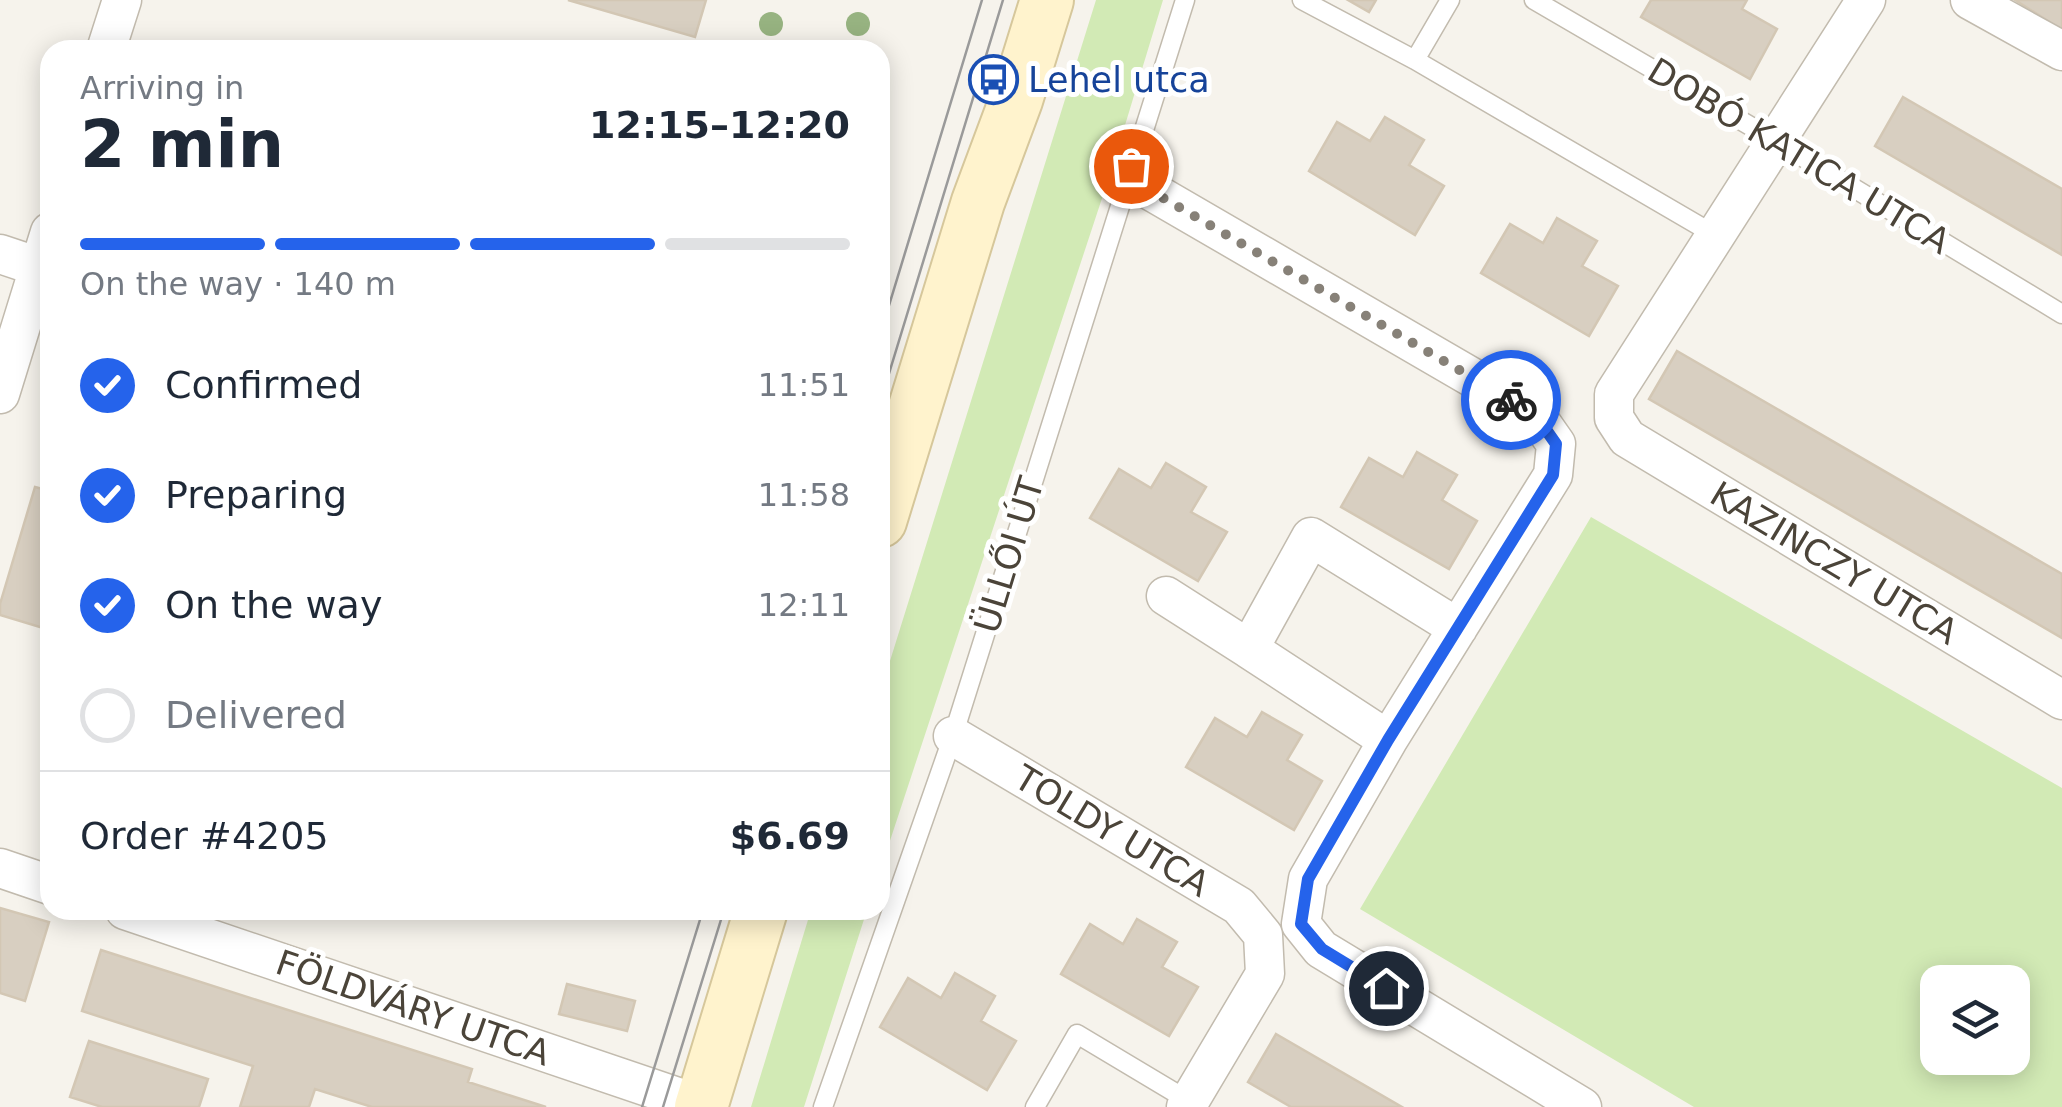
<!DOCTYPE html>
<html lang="en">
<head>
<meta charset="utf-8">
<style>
  body { margin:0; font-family:"DejaVu Sans",sans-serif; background:#f2f2f3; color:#1f2937; height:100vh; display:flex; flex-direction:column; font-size:38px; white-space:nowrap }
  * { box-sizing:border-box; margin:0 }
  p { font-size:32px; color:#747a83 }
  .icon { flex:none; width:55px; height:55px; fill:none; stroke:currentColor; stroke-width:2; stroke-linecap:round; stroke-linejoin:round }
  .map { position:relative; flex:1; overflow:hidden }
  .details { position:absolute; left:40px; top:40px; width:850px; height:880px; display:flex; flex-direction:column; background:#fff; border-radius:30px; box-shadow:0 5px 25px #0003 }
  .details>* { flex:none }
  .buttons { position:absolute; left:1920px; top:965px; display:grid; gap:20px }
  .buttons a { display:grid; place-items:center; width:110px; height:110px; border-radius:20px; background:#fff; box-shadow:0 5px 25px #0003; font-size:50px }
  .pin { position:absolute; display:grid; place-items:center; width:85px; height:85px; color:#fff; margin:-42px; border:5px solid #fff; border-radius:50%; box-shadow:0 2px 10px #0007 }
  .courier { position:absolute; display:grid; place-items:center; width:100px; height:100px; margin:-50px; border:8px solid #2563eb; border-radius:50%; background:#fff; color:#222; box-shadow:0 2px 12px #0007 }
  .head em { font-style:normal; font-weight:800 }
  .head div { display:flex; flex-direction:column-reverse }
  .head { display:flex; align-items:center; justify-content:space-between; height:170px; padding:0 40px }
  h1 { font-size:65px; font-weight:800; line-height:75px }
  .bar { display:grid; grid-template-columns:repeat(4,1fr); gap:15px 10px; align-content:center; height:120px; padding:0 40px }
  .bar i { height:12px; border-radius:8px; background:#e0e1e3 }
  .bar .current { background:#2563eb }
  .bar p { grid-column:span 4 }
  .line { display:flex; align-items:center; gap:25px; padding:0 40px; border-top:2px solid #e0e1e3 }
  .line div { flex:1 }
  ol { padding:0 40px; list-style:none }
  li { display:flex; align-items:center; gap:30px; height:110px }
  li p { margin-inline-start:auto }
  li .icon { padding:10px; border-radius:50%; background:#2563eb; color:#fff; stroke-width:4 }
  li:last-child { color:#747a83 }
  li i { width:55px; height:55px; border:5px solid #e0e1e3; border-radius:50% }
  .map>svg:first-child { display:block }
  .green { fill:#d2eab5; fill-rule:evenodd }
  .building { fill:#d8cfc1; stroke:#d3c7b4; stroke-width:2.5 }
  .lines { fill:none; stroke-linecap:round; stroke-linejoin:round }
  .lane-casing { stroke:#c2bbae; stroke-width:21 }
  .street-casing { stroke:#c2bbae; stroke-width:41 }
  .secondary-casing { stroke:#d6c79b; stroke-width:56 }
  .lane { stroke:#fff; stroke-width:18 }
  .street { stroke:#fff; stroke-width:38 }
  .secondary { stroke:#fff3cd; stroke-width:52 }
  .tram { stroke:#9a9a9a; stroke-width:2.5 }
  .tree { fill:#97b381 }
  .done { stroke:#878178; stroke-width:10; stroke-dasharray:0 18 }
  .route { stroke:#2563eb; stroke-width:12 }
  .labels { text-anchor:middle; stroke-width:10; stroke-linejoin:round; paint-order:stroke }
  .transit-label { font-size:35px; fill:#164399; stroke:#fff; text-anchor:start }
  .street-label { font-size:35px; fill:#4b4439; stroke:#fff }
</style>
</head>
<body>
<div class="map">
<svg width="2062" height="1107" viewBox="0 0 2062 1107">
  <rect width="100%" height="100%" fill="#f6f3ec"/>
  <path class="green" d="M1096,0H1163L1112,168L880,871V693Z
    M1591,517L2062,788V1107H1694L1360,909ZM2012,982V1058H1938V982Z
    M811,910H867L804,1107H751Z"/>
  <path class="building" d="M568,0H706L695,37Z
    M1348,0H1376L1369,12Z
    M1651,0H1747L1742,9L1777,29L1750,79L1641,17Z
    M2015,0H2062V30Z
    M1903,97L2062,189V255L1875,146Z
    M1385,117L1424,140L1409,165L1444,186L1415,235L1309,171L1337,122L1370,141Z
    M1557,218L1597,241L1582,266L1618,286L1589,336L1481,273L1510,224L1543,243Z
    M1677,351L2062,574V638L1649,399Z
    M1417,452L1457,475L1442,500L1477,521L1449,569L1341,507L1369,458L1403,477Z
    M1166,463L1206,487L1191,512L1227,532L1198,581L1090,518L1119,469L1151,488Z
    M35,487L50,491V630L0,615V604Z
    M1262,712L1302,735L1287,760L1322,781L1294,830L1186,767L1215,718L1247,737Z
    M0,908L49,922L25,1001L0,993Z
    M1137,919L1177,942L1162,967L1198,987L1169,1036L1061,974L1090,924L1123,944Z
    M101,950L472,1069L468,1082L546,1107H372L315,1089L309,1107H240L253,1066L82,1011Z
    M955,973L995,996L981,1021L1016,1041L987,1090L880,1027L908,978L941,998Z
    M567,984L635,1001L627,1031L559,1014Z
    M1276,1034L1402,1107H1291L1248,1082Z
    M89,1041L208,1079L199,1107H102L70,1097Z"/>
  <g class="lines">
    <defs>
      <path id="lane" d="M1302,0L1415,60
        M1450,0L1415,60L1715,235
        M1534,0L1776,141L2062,314
        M823,1107L953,736L1185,0
        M1035,1107L1077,1034L1189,1101"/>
      <path id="street" d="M1866,0L1614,394V418L1627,438L2062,700
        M1970,0L2062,51
        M106,50L122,0
        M1127,177L1535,414L1556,444L1553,475L1388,740L1308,879L1301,924L1321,949L1582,1107
        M0,254L39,267
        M0,394L50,232
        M1166,596L1249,649
        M953,736L1239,906L1263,935L1265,974L1186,1107
        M1388,740L1249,649L1311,537L1458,628
        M0,868L50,885
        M125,910L701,1105"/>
      <path id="secondary" d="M880,521L978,202L1016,100L1047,0
        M701,1107L761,910"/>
    </defs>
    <use href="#lane" class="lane-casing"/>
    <use href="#street" class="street-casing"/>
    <use href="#secondary" class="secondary-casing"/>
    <use href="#lane" class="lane"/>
    <use href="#street" class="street"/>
    <use href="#secondary" class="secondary"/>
    <path class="tram" d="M880,335L982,0
      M880,403L1003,0
      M642,1107L703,910
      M663,1107L724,910"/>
  </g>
  <g class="tree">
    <circle cx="771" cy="24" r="12"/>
    <circle cx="858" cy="24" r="12"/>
  </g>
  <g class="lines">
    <path class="done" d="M1131,166L1127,177L1511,400"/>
    <path class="route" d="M1386,988L1322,949L1301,924L1308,879L1388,740L1553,475L1556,444L1535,414L1511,400"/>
  </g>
  <defs>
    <symbol id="bus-ring" viewBox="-11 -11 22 22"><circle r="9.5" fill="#fff" stroke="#1a4fb4" stroke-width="1.5"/><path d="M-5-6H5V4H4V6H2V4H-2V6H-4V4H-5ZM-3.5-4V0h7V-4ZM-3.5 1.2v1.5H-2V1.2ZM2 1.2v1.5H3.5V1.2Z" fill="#1a4fb4"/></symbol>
  </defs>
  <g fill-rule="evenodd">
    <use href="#bus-ring" x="966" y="52" width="55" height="55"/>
  </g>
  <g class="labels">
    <g class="transit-label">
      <text x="1028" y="92">Lehel utca</text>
    </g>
    <g class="street-label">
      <text transform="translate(1799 156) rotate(31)" y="12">DOBÓ KATICA UTCA</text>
      <text transform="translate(1009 555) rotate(-73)" y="12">ÜLLŐI ÚT</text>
      <text transform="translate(1834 563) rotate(31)" y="12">KAZINCZY UTCA</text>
      <text transform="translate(1112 831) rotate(31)" y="12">TOLDY UTCA</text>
      <text transform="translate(413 1008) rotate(19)" y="12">FÖLDVÁRY UTCA</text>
    </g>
  </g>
</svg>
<div class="buttons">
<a><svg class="icon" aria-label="layers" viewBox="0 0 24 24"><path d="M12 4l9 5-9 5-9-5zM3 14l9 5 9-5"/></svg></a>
</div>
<div class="pin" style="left:1131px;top:166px;background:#ea580c"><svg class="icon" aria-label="bag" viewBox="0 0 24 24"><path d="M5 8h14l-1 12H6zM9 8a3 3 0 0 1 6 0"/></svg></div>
<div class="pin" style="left:1386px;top:988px;background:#1f2937"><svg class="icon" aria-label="home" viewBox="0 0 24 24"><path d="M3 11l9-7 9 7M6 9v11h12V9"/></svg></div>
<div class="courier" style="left:1511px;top:400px"><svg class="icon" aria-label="bike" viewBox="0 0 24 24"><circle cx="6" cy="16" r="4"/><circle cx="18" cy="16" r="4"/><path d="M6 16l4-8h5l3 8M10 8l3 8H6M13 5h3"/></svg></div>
<section class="details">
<div class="head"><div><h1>2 min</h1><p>Arriving in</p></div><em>12:15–12:20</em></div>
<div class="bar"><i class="current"></i><i class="current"></i><i class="current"></i><i></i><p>On the way · 140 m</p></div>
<ol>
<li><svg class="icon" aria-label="check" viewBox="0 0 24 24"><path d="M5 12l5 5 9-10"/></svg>Confirmed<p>11:51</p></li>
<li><svg class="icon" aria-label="check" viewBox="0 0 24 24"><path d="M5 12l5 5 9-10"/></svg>Preparing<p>11:58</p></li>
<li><svg class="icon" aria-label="check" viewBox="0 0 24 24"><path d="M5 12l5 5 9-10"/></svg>On the way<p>12:11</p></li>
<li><i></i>Delivered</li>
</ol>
<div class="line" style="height:130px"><div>Order #4205</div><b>$6.69</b></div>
</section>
</div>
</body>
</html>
